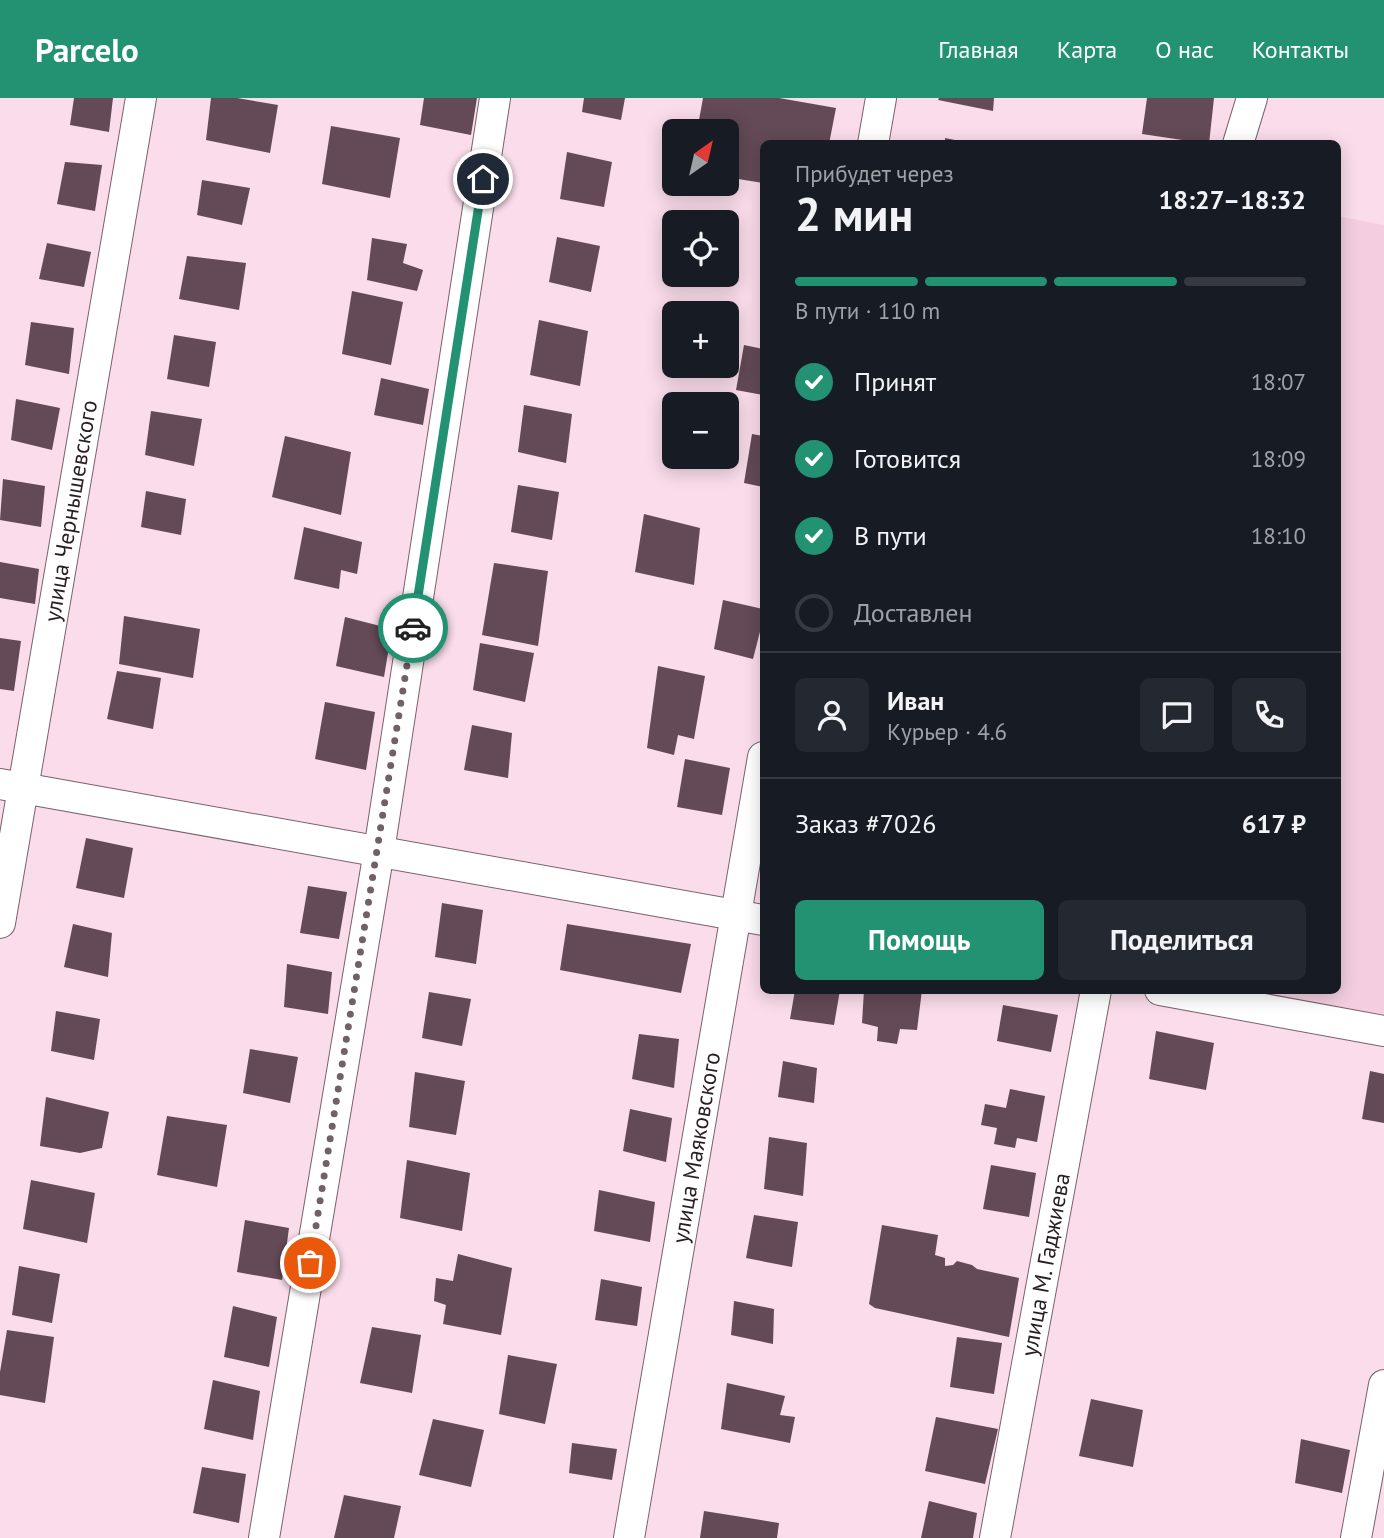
<!DOCTYPE html>
<html lang="ru">
<head>
<meta charset="utf-8">
<style>
  body { margin:0; font-family:"PT Sans",sans-serif; background:#242831; color:#f1f3f6; height:100vh; display:flex; flex-direction:column; font-size:26px; white-space:nowrap }
  * { box-sizing:border-box; margin:0 }
  p { font-size:23px; color:#9ea1a6 }
  .icon { flex:none; width:38px; height:38px; fill:none; stroke:currentColor; stroke-width:2; stroke-linecap:round; stroke-linejoin:round }
  .map { position:relative; flex:1; overflow:hidden }
  .panel { position:absolute; left:760px; top:42px; width:581px; height:854px; display:flex; flex-direction:column; background:#171b24; border-radius:10px; box-shadow:0 4px 18px #0003 }
  .panel>* { flex:none }
  .needle { width:46px; rotate:34deg }
  .controls { position:absolute; left:662px; top:21px; display:grid; gap:14px }
  .controls a { display:grid; place-items:center; width:77px; height:77px; border-radius:10px; background:#171b24; box-shadow:0 4px 18px #0003; font-size:35px }
  .pin { position:absolute; display:grid; place-items:center; width:60px; height:60px; color:#fff; margin:-30px; border:4px solid #fff; border-radius:50%; box-shadow:0 2px 7px #0007 }
  .courier { position:absolute; display:grid; place-items:center; width:70px; height:70px; margin:-35px; border:5px solid #239273; border-radius:50%; background:#fff; color:#222; box-shadow:0 2px 9px #0007 }
  .summary em { font-style:normal; font-weight:600 }
  .summary div { display:flex; flex-direction:column-reverse }
  .summary { display:flex; align-items:center; justify-content:space-between; height:119px; padding:0 35px }
  h1 { font-size:46px; font-weight:600; line-height:52px }
  .bar { display:grid; grid-template-columns:repeat(4,1fr); gap:10px 7px; align-content:center; height:84px; padding:0 35px }
  .bar i { height:9px; border-radius:5px; background:#363941 }
  .bar .current { background:#239273 }
  .bar p { grid-column:span 4 }
  .line { display:flex; align-items:center; gap:18px; padding:0 35px; border-top:2px solid #363941 }
  .line div { flex:1 }
  .round { display:grid; place-items:center; flex:none; width:74px; height:74px; border-radius:10px; background:#242831 }
  ol { padding:0 35px; list-style:none }
  li { display:flex; align-items:center; gap:21px; height:77px }
  li p { margin-inline-start:auto }
  li .icon { padding:7px; border-radius:50%; background:#239273; color:#fff; stroke-width:4 }
  li:last-child { color:#9ea1a6 }
  li i { width:38px; height:38px; border:4px solid #363941; border-radius:50% }
  .action { display:flex; gap:14px; margin-top:auto; padding:14px 35px }
  .action a { flex:1; height:80px; border-radius:10px; background:#239273; color:#fff; font-size:28px; font-weight:600; line-height:80px; text-align:center }
  .action a+a { background:#242831; color:#f1f3f6 }
  header { display:flex; align-items:center; gap:42px; box-sizing:border-box; height:98px; padding:0 35px; background:#239273; color:#fff }
  header strong { font-size:33px }
  nav { display:flex; gap:38px; margin-inline-start:auto; font-size:24px }
  .map>svg:first-child { display:block }
  .built { fill:#f4cee0 }
  .building { fill:#634a56 }
  .lines { fill:none; stroke-linecap:round; stroke-linejoin:round }
  .street-casing { stroke:#7b616d; stroke-width:32 }
  .street { stroke:#fff; stroke-width:30 }
  .done { stroke:#726069; stroke-width:7; stroke-dasharray:0 12.6 }
  .route { stroke:#239273; stroke-width:9 }
  .labels { text-anchor:middle; stroke-width:7; stroke-linejoin:round; paint-order:stroke }
  .street-label { font-size:23px; fill:#291e24; stroke:#fceff5 }
</style>
</head>
<body>
<header>
<strong>Parcelo</strong>
<nav><a>Главная</a><a>Карта</a><a>О нас</a><a>Контакты</a></nav>
</header>
<div class="map">
<svg width="1384" height="1440" viewBox="0 0 1384 1440">
  <rect width="100%" height="100%" fill="#fadcea"/>
  <path class="built" d="M1337,118L1384,127V916L1245,893L1337,892Z"/>
  <path class="building" d="M74,0H113L109,34L70,27Z
    M211,0H237L278,7L270,55L206,42Z
    M424,0H477L471,37L420,27Z
    M584,0H625L621,22L582,14Z
    M703,0H779L836,10L829,46H763V85L726,79V33H697Z
    M939,0H994L993,13L938,2Z
    M1147,0H1214L1209,46L1142,36Z
    M331,28L400,40L390,100L322,86Z
    M945,40L965,44V46H945Z
    M567,54L612,64L604,109L560,101Z
    M65,64L102,67L95,113L57,106Z
    M202,82L250,90L242,127L197,117Z
    M557,139L600,148L591,194L549,184Z
    M372,140L407,146L403,165L423,172L417,193L367,182Z
    M47,145L91,154L84,189L39,181Z
    M187,158L246,165L239,212L179,201Z
    M352,193L403,204L391,267L342,256Z
    M539,222L588,233L580,288L530,277Z
    M31,224L74,230L69,276L25,267Z
    M174,237L216,244L209,289L167,281Z
    M744,247L763,251V297L736,292Z
    M381,280L429,291L423,327L374,317Z
    M16,301L60,310L52,352L11,342Z
    M524,307L572,316L566,365L518,354Z
    M151,313L202,321L194,368L145,357Z
    M752,336L763,338V389L744,385Z
    M285,338L351,354L341,417L272,399Z
    M3,381L45,388L41,429L0,422Z
    M518,387L559,394L552,442L511,434Z
    M146,393L186,401L181,437L141,429Z
    M644,416L700,430L694,487L635,474Z
    M304,429L362,444L357,476L341,472L339,491L294,481Z
    M0,464L39,471L35,506L0,500Z
    M494,465L548,473L538,548L482,537Z
    M723,502L763,511V522L753,561L714,551Z
    M124,518L200,531L193,580L119,566Z
    M345,519L392,531L384,579L336,568Z
    M0,540L21,543L14,593L0,591Z
    M480,545L534,555L525,604L473,592Z
    M658,568L705,578L694,641L678,637L674,657L647,650Z
    M117,573L161,580L153,631L107,621Z
    M325,604L375,614L366,672L315,661Z
    M472,627L512,635L508,680L464,672Z
    M685,661L730,670L722,717L677,709Z
    M86,740L133,750L124,800L76,790Z
    M308,788L347,794L339,841L300,835Z
    M442,805L483,812L476,866L435,859Z
    M73,826L112,835L108,879L64,869Z
    M567,826L691,846L681,895L560,872Z
    M287,866L332,874L328,916L284,909Z
    M795,892H840L834,927L790,921Z
    M864,892H922L917,932L900,931L897,946L877,943L878,929L862,925Z
    M429,894L471,901L462,948L422,940Z
    M1003,907L1058,917L1051,954L997,943Z
    M56,913L100,921L94,962L51,953Z
    M1156,933L1214,945L1206,992L1149,981Z
    M639,936L679,941L674,990L632,981Z
    M250,951L298,959L290,1005L243,995Z
    M783,963L817,970L814,1005L778,999Z
    M1370,973L1384,976V1025L1362,1021Z
    M415,974L465,983L456,1037L409,1029Z
    M1010,991L1045,998L1037,1044L1017,1040L1015,1050L994,1046L997,1030L981,1027L985,1006L1006,1010Z
    M46,999L109,1014L102,1050L80,1055L40,1048Z
    M630,1011L672,1020L666,1064L623,1053Z
    M167,1018L227,1027L217,1089L157,1077Z
    M769,1039L807,1045L803,1098L764,1091Z
    M407,1062L470,1075L462,1133L400,1120Z
    M991,1067L1036,1075L1029,1119L983,1111Z
    M31,1082L95,1095L87,1145L23,1131Z
    M599,1092L655,1104L650,1144L594,1133Z
    M754,1117L798,1124L792,1169L746,1160Z
    M245,1122L289,1130L282,1182L237,1174Z
    M882,1127L938,1137L935,1157L945,1160V1168L953,1167L957,1163L972,1167L977,1171L1019,1180L1009,1239L875,1210L869,1206Z
    M458,1156L512,1170L501,1237L443,1226L446,1207L434,1203L436,1180L453,1183Z
    M19,1168L60,1176L52,1225L12,1217Z
    M601,1181L642,1189L637,1228L595,1222Z
    M734,1203L774,1211L773,1246L731,1237Z
    M233,1208L277,1219L269,1269L224,1259Z
    M372,1229L421,1237L412,1295L360,1285Z
    M7,1232L54,1239L45,1305L0,1297V1274Z
    M957,1239L1002,1245L994,1296L950,1289Z
    M508,1257L557,1266L545,1326L499,1316Z
    M213,1282L260,1293L253,1342L204,1331Z
    M727,1285L785,1298L780,1317L795,1319L790,1345L721,1331Z
    M1091,1301L1143,1312L1133,1369L1079,1358Z
    M936,1319L998,1331L985,1386L925,1373Z
    M433,1321L484,1332L471,1389L419,1377Z
    M1301,1341L1350,1352L1342,1395L1295,1385Z
    M572,1345L617,1351L612,1382L569,1375Z
    M202,1369L246,1376L239,1425L193,1415Z
    M344,1397L401,1408L394,1440H334Z
    M929,1403L977,1415L973,1440H921Z
    M704,1413L779,1425L777,1440H700Z"/>
  <g class="lines">
    <defs>
      <g id="street">
        <path d="M873,46L881,0"/>
        <path d="M1238,46L1252,0"/>
        <path d="M0,686L763,822"/>
        <path id="s1" d="M0,825L141,0"/>
        <path d="M1160,892L1384,933"/>
        <path d="M264,1440L379,753L495,0"/>
        <path id="s2" d="M629,1440L763,659"/>
        <path id="s3" d="M995,1440L1096,892"/>
        <path d="M1356,1440L1384,1287"/>
      </g>
    </defs>
    <use href="#street" class="street-casing"/>
    <use href="#street" class="street"/>
  </g>
  <g class="lines">
    <path class="done" d="M310,1165L413,530"/>
    <path class="route" d="M413,530L483,81"/>
  </g>
  <g class="labels">
    <g class="street-label">
      <text dy="8" stroke="none"><textPath href="#s1" startOffset="418">улица Чернышевского</textPath></text>
      <text dy="8" stroke="none"><textPath href="#s2" startOffset="396">улица Маяковского</textPath></text>
      <text dy="8" stroke="none"><textPath href="#s3" startOffset="278">улица М. Гаджиева</textPath></text>
    </g>
  </g>
</svg>
<div class="controls">
<a><svg class="needle" viewBox="-14 -14 28 28"><path d="M0-13l5 13h-10z" fill="#e53935"/><path d="M0 13l5-13h-10z" fill="#9ea1a6"/></svg></a>
<a><svg class="icon" aria-label="locate" viewBox="0 0 24 24"><circle cx="12" cy="12" r="6"/><path d="M12 2v4M12 18v4M2 12h4M18 12h4"/></svg></a>
<a>+</a>
<a>−</a>
</div>
<div class="pin" style="left:310px;top:1165px;background:#ea580c"><svg class="icon" aria-label="bag" viewBox="0 0 24 24"><path d="M5 8h14l-1 12H6zM9 8a3 3 0 0 1 6 0"/></svg></div>
<div class="pin" style="left:483px;top:81px;background:#1f2937"><svg class="icon" aria-label="home" viewBox="0 0 24 24"><path d="M3 11l9-7 9 7M6 9v11h12V9"/></svg></div>
<div class="courier" style="left:413px;top:530px"><svg class="icon" aria-label="car" viewBox="0 0 24 24"><path d="M5 17H2v-5l4-1 3-4h7l3 4 3 1v5h-3M9 17h6M6 11h13"/><circle cx="7" cy="17" r="2"/><circle cx="17" cy="17" r="2"/></svg></div>
<section class="panel">
<div class="summary"><div><h1>2 мин</h1><p>Прибудет через</p></div><em>18:27–18:32</em></div>
<div class="bar"><i class="current"></i><i class="current"></i><i class="current"></i><i></i><p>В пути · 110 m</p></div>
<ol>
<li><svg class="icon" aria-label="check" viewBox="0 0 24 24"><path d="M5 12l5 5 9-10"/></svg>Принят<p>18:07</p></li>
<li><svg class="icon" aria-label="check" viewBox="0 0 24 24"><path d="M5 12l5 5 9-10"/></svg>Готовится<p>18:09</p></li>
<li><svg class="icon" aria-label="check" viewBox="0 0 24 24"><path d="M5 12l5 5 9-10"/></svg>В пути<p>18:10</p></li>
<li><i></i>Доставлен</li>
</ol>
<div class="line" style="height:126px"><a class="round"><svg class="icon" aria-label="person" viewBox="0 0 24 24"><circle cx="12" cy="8" r="4"/><path d="M4 21q1-7 8-7t8 7"/></svg></a><div><b>Иван</b><p>Курьер · 4.6</p></div><a class="round"><svg class="icon" aria-label="chat" viewBox="0 0 24 24"><path d="M4 5h16v11H9l-5 4z"/></svg></a><a class="round"><svg class="icon" aria-label="phone" viewBox="0 0 24 24"><path d="M5 4h4l2 5-3 2q2 4 5 5l2-3 5 2v4C11 20 4 13 5 4z"/></svg></a></div>
<div class="line" style="height:91px"><div>Заказ #7026</div><b>617 ₽</b></div>
<div class="action"><a>Помощь</a><a>Поделиться</a></div>
</section>
</div>
</body>
</html>
